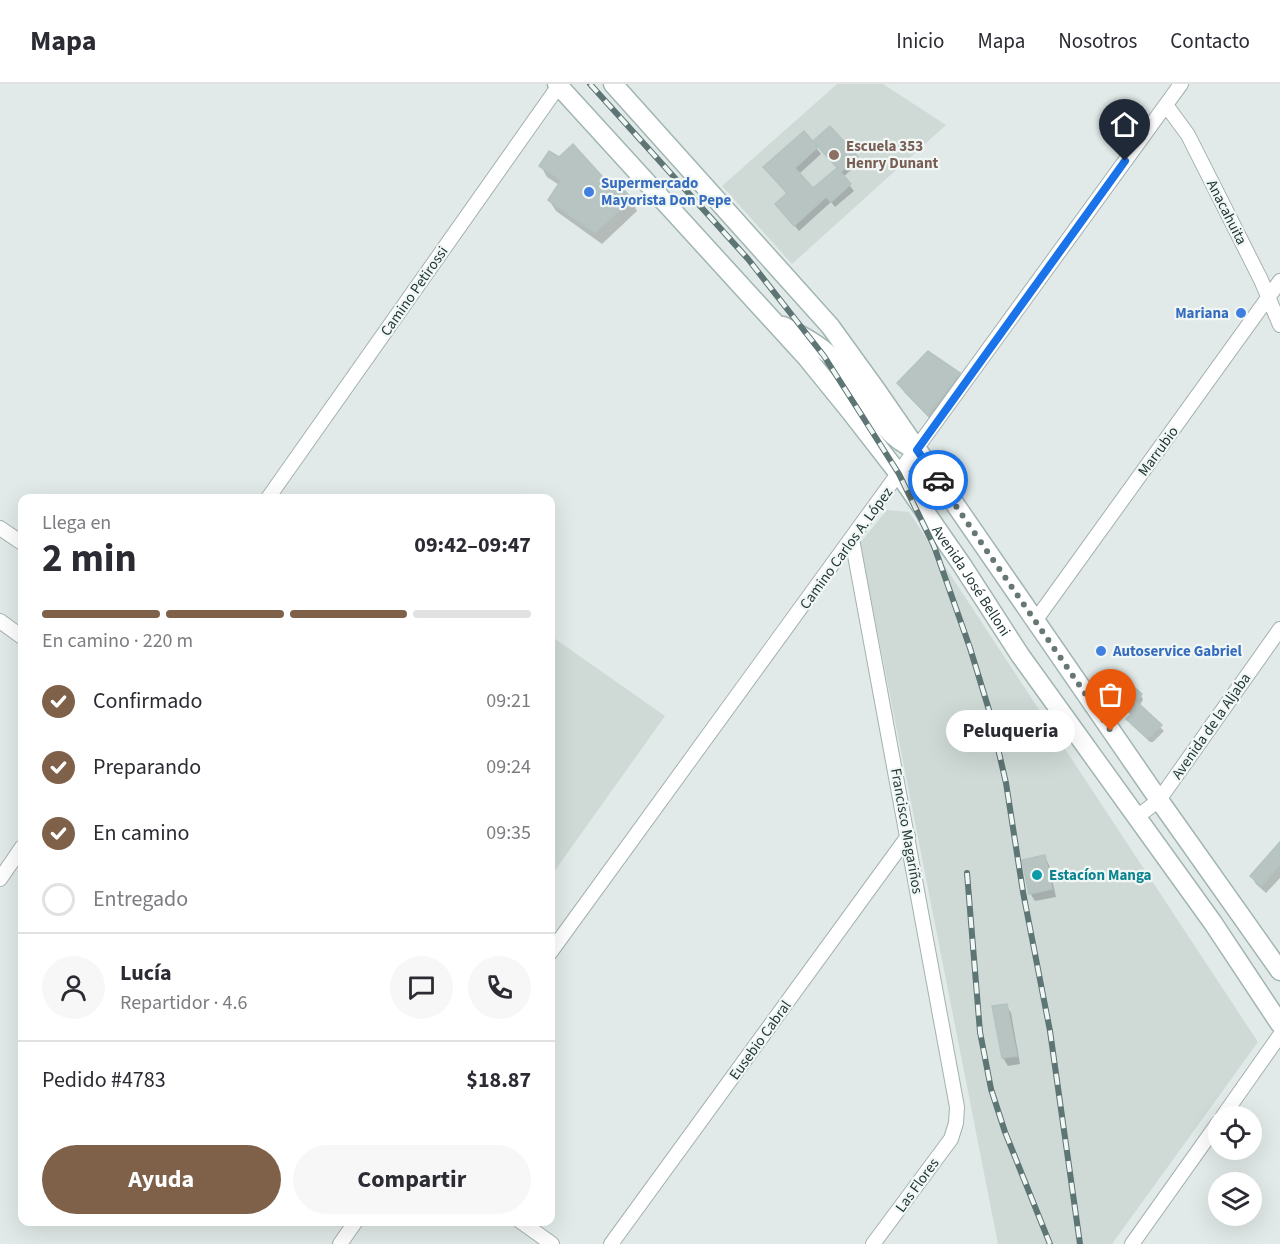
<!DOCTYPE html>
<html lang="es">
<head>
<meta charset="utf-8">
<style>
  body { margin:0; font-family:"Source Sans 3",sans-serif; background:#f7f7f7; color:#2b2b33; height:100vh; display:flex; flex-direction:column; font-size:22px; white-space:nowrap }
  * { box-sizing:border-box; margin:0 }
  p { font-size:20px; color:#7c7c81 }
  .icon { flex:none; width:33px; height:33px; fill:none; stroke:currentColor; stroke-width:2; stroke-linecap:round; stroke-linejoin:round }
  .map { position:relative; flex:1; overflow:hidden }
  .sheet { position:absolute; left:18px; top:410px; width:537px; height:732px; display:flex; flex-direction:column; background:#fff; border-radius:12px; box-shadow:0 6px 24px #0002 }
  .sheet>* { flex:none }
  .tools { position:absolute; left:1208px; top:1022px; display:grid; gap:12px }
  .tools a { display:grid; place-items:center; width:54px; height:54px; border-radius:50%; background:#fff; box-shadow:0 6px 24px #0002; font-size:30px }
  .pin { position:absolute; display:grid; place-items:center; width:51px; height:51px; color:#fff; margin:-62px -26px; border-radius:50% 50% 50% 0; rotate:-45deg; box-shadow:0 0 6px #0007 }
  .pin .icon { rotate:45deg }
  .courier { position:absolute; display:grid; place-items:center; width:60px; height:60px; margin:-30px; border:4px solid #1a73e8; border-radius:50%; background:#fff; color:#222; box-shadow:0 2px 8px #0007 }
  .bubble { position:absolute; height:42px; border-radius:21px; background:#fff; box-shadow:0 6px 24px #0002; font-size:20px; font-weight:700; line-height:42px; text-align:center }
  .head em { font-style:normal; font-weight:700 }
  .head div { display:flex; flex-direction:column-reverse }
  .head { display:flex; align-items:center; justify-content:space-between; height:102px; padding:0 24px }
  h1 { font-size:39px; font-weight:700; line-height:45px }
  .bar { display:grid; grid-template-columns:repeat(4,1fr); gap:9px 6px; align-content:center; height:72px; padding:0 24px }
  .bar i { height:8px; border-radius:4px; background:#e1e1e2 }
  .bar .active { background:#7f6049 }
  .bar p { grid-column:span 4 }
  .line { display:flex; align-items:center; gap:15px; padding:0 24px; border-top:2px solid #e1e1e2 }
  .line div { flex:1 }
  .round { display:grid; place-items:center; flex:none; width:63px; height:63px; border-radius:32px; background:#f7f7f7 }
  ol { padding:0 24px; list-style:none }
  li { display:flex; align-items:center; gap:18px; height:66px }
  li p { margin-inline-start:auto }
  li .icon { padding:6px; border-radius:50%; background:#7f6049; color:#fff; stroke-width:4 }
  li:last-child { color:#7c7c81 }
  li i { width:33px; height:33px; border:3px solid #e1e1e2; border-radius:50% }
  .primary-button { display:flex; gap:12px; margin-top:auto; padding:12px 24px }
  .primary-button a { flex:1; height:69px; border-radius:36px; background:#7f6049; color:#fff; font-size:24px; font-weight:700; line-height:69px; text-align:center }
  .primary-button a+a { background:#f7f7f7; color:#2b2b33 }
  header { display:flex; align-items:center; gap:36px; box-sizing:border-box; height:84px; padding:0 30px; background:#fff; border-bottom:2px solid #e1e1e2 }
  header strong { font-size:28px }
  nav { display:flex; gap:33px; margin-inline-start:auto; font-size:21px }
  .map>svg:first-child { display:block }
  .built { fill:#cfdad7 }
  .shadow { fill:#0003 }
  .building { fill:#b7c4c2; stroke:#b4c3c0; stroke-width:1.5 }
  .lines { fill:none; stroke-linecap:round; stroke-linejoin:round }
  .minor-casing { stroke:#a4b1b0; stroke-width:16 }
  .secondary-casing { stroke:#a1b5b2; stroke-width:21 }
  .minor { stroke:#fff; stroke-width:14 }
  .secondary { stroke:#fff; stroke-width:18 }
  .rail-casing { stroke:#5d7574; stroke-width:6 }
  .rail { stroke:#f1f7f5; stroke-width:4; stroke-dasharray:11; stroke-linecap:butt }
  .done { stroke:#667776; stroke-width:6; stroke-dasharray:0 10.8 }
  .route { stroke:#1a73e8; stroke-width:8 }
  .education-dot { fill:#8d6e63; stroke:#f1f7f5; stroke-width:2 }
  .shop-dot { fill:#3f7fe0; stroke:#f1f7f5; stroke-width:2 }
  .culture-dot { fill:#0f9aa8; stroke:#f1f7f5; stroke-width:2 }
  .labels { text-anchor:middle; stroke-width:4.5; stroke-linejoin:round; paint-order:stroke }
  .education-label { font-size:15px; font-weight:bold; fill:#785e54; stroke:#f1f7f5; text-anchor:start }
  .shop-label { font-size:15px; font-weight:bold; fill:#366cbe; stroke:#f1f7f5; text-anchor:start }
  .street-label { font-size:15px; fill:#233938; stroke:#f1f7f5 }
  .culture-label { font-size:15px; font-weight:bold; fill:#0d838f; stroke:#f1f7f5; text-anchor:start }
</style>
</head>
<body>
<header>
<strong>Mapa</strong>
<nav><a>Inicio</a><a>Mapa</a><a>Nosotros</a><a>Contacto</a></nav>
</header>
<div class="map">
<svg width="1280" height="1160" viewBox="0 0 1280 1160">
  <rect width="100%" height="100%" fill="#e1eae8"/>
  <path class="built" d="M837,0H883L946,41L792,180L722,102Z
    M887,426L909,428L1258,958L1112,1160H998L860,459Z
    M551,552L665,632L551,792Z"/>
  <path class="shadow" d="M804,49L821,70L799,90L813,106L838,84L856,74L859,79L843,93L854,107L835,123L831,118L799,147L777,120L787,110L769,89Z
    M541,82L609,103L631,116L637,127L602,160L556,127L549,116L559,101L547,93Z
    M959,290L963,298L933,338L904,308L899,299Z
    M1141,611L1143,616L1139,622L1164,647L1153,658H1150L1131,640L1128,635L1131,631L1113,612Z
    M1280,760V794L1266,809L1256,800L1251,792Z
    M1045,773L1049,781L1056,813L1035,817L1030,809Z
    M1006,921L1011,929L1020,980L1008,982L1003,974L994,924Z"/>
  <path class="building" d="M830,42L858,73L841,88L813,57Z
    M804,47L818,63L795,84L813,104L837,84L851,100L831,118L826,113L794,142L775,120L787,109L763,83Z
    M573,60L609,100L615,96L632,115L595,149L548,116L561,96L539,82L549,67L559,73Z
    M928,267L960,289L928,331L897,299Z
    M1126,596L1142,610L1136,617L1162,641L1150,653H1146L1126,635L1131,630L1111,612Z
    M1280,758V781L1261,802L1250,792Z
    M1045,771L1052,805L1029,810L1022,776Z
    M1007,920L1017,972L1002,974L992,922Z"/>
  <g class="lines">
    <defs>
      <path id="minor" d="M1166,21L1188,51L1261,196L1280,241
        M268,414L560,0
        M0,444L22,459
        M852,455L957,1023L956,1039L951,1055L873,1160
        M0,537L22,553
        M1035,537L1280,197
        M1137,733L1159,716L1280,545
        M0,795L22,763
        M550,869L1181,0
        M1223,1032L1280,951
        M520,1137L552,1160
        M340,1160L356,1137
        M611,1160L908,752
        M1132,1160L1218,1039"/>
      <g id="secondary">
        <path id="s1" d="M557,0L807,274L850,327L899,390L962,481L1020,571L1213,839L1280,940"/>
        <path d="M613,0L830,242L877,307L1159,716L1280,887"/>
        <path d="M783,242C807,254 825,264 843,284C867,311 880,352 915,365"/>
      </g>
    </defs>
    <use href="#minor" class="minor-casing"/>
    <use href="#secondary" class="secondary-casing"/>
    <use href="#minor" class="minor"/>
    <use href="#secondary" class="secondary"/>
    <defs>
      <path id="rail" d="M590,0L748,175L824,272L899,390L934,462L970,564L989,626L1006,699L1023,808L1050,947L1080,1160
        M967,789L980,948L991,1005L1005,1048L1050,1160"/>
    </defs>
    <use href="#rail" class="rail-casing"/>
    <use href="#rail" class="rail"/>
  </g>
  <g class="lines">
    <path class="done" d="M938,396L1111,647"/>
    <path class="route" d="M938,396L917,366L1125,77"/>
  </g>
  <circle class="education-dot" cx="834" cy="71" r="6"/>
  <g class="shop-dot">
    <circle cx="589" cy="108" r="6"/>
    <circle cx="1241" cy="229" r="6"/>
    <circle cx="1101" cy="567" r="6"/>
  </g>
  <circle class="culture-dot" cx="1037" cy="791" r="6"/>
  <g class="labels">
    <g class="education-label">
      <text x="846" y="67">Escuela 353<tspan x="846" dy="17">Henry Dunant</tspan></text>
    </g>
    <g class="shop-label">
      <text x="601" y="104">Supermercado<tspan x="601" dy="17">Mayorista Don Pepe</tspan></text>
      <text x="1229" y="234" text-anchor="end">Mariana</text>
      <text x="1113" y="572">Autoservice Gabriel</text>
    </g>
    <g class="street-label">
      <text transform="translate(1227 128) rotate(63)" y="5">Anacahuita</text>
      <text transform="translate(414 207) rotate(-55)" y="5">Camino Petirossi</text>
      <text transform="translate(1158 367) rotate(-54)" y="5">Marrubio</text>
      <text transform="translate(846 464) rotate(-54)" y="5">Camino Carlos A. López</text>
      <text dy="5" stroke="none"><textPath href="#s1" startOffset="648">Avenida José Belloni</textPath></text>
      <text transform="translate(1211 642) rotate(-55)" y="5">Avenida de la Aljaba</text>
      <text transform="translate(907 747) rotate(80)" y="5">Francisco Magariños</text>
      <text transform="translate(760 956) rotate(-54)" y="5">Eusebio Cabral</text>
      <text transform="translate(917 1101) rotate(-54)" y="5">Las Flores</text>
    </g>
    <g class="culture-label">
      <text x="1049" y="796">Estacíon Manga</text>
    </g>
  </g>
</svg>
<div class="tools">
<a><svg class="icon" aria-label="locate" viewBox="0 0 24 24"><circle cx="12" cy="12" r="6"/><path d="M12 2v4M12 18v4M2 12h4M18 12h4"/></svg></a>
<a><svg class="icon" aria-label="layers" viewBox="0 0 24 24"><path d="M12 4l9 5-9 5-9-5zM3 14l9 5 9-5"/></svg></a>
</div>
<div class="pin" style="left:1111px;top:647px;background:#ea580c"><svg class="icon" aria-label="bag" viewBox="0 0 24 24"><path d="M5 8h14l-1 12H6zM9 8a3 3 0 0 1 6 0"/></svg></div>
<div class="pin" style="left:1125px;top:77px;background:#1f2937"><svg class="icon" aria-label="home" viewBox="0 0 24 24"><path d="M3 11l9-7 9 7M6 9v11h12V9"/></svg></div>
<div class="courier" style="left:938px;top:396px"><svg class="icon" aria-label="car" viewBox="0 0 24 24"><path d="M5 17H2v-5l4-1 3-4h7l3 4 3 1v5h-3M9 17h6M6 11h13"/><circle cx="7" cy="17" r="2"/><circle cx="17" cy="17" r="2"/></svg></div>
<div class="bubble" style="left:946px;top:626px;width:129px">Peluqueria</div>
<section class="sheet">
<div class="head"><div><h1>2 min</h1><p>Llega en</p></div><em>09:42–09:47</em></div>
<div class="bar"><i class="active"></i><i class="active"></i><i class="active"></i><i></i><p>En camino · 220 m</p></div>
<ol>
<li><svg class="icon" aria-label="check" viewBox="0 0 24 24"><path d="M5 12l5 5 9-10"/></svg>Confirmado<p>09:21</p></li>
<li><svg class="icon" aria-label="check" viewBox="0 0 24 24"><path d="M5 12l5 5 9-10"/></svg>Preparando<p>09:24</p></li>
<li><svg class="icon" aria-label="check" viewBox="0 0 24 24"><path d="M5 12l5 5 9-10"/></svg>En camino<p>09:35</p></li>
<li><i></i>Entregado</li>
</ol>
<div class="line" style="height:108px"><a class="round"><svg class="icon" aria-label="person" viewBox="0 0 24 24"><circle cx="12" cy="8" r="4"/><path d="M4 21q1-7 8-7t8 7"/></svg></a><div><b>Lucía</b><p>Repartidor · 4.6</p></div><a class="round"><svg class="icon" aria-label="chat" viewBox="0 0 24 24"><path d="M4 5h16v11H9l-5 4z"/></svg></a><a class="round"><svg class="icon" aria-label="phone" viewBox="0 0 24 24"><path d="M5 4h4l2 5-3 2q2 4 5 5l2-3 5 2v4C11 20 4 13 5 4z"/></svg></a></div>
<div class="line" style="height:78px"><div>Pedido #4783</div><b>$18.87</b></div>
<div class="primary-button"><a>Ayuda</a><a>Compartir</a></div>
</section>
</div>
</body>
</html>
